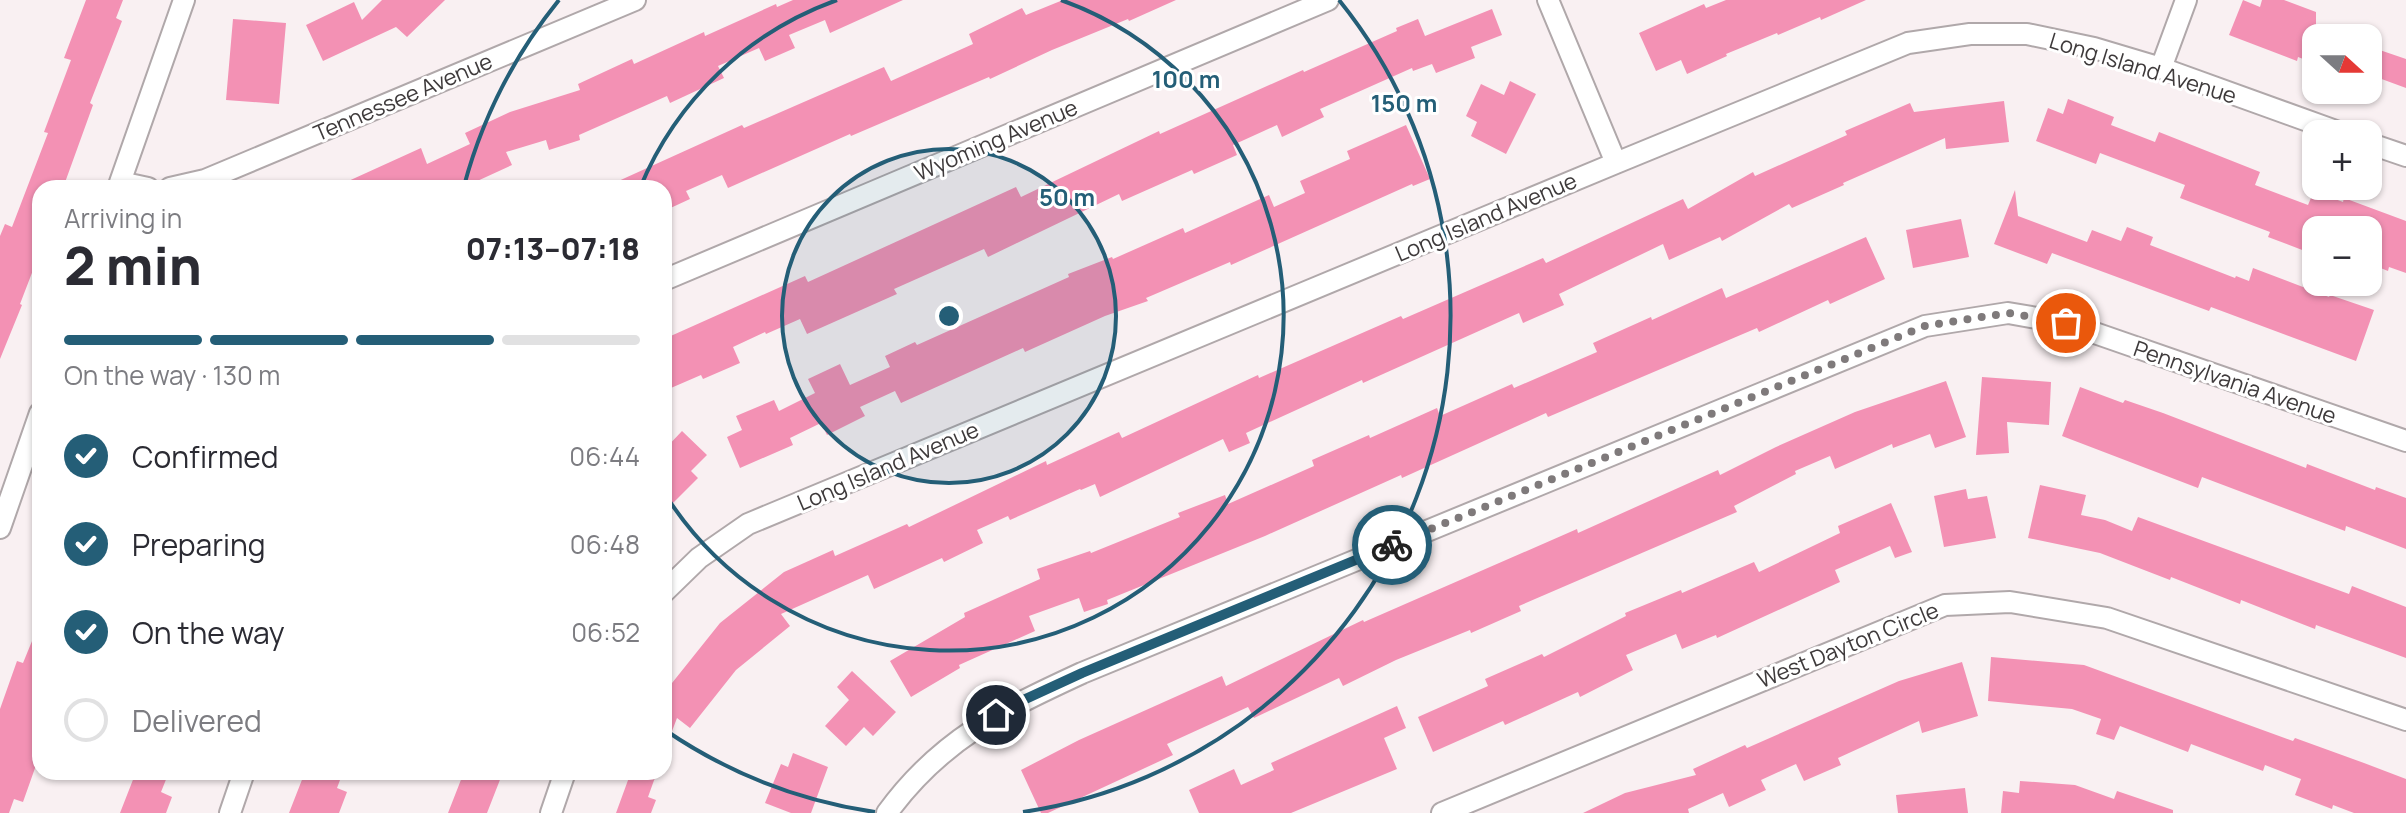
<!DOCTYPE html>
<html lang="en">
<head>
<meta charset="utf-8">
<style>
  body { margin:0; font-family:Manrope,sans-serif; background:#f7f7f7; color:#2b2b33; height:100vh; display:flex; flex-direction:column; font-size:30px; white-space:nowrap }
  * { box-sizing:border-box; margin:0 }
  p { font-size:26px; color:#7c7c81 }
  .icon { flex:none; width:44px; height:44px; fill:none; stroke:currentColor; stroke-width:2; stroke-linecap:round; stroke-linejoin:round }
  .map { position:relative; flex:1; overflow:hidden }
  .panel { position:absolute; left:32px; top:180px; width:640px; height:600px; display:flex; flex-direction:column; background:#fff; border-radius:24px; box-shadow:0 2px 6px #0004 }
  .panel>* { flex:none }
  .needle { width:52px; rotate:111deg }
  .controls { position:absolute; left:2302px; top:24px; display:grid; gap:16px }
  .controls a { display:grid; place-items:center; width:80px; height:80px; border-radius:16px; background:#fff; box-shadow:0 2px 6px #0004; font-size:40px }
  .pin { position:absolute; display:grid; place-items:center; width:68px; height:68px; color:#fff; margin:-34px; border:4px solid #fff; border-radius:50%; box-shadow:0 2px 8px #0007 }
  .courier { position:absolute; display:grid; place-items:center; width:80px; height:80px; margin:-40px; border:6px solid #245e77; border-radius:50%; background:#fff; color:#222; box-shadow:0 2px 10px #0007 }
  .head em { font-style:normal; font-weight:800 }
  .head div { display:flex; flex-direction:column-reverse }
  .head { display:flex; align-items:center; justify-content:space-between; height:136px; padding:0 32px }
  h1 { font-size:52px; font-weight:800; line-height:60px }
  .bar { display:grid; grid-template-columns:repeat(4,1fr); gap:12px 8px; align-content:center; height:96px; padding:0 32px }
  .bar i { height:10px; border-radius:6px; background:#e1e1e2 }
  .bar .on { background:#245e77 }
  .bar p { grid-column:span 4 }
  ol { padding:0 32px; list-style:none }
  li { display:flex; align-items:center; gap:24px; height:88px }
  li p { margin-inline-start:auto }
  li .icon { padding:8px; border-radius:50%; background:#245e77; color:#fff; stroke-width:4 }
  li:last-child { color:#7c7c81 }
  li i { width:44px; height:44px; border:4px solid #e1e1e2; border-radius:50% }
  .map>svg:first-child { display:block }
  .building { fill:#f391b4 }
  .lines { fill:none; stroke-linecap:round; stroke-linejoin:round }
  .minor-casing { stroke:#b0a8aa; stroke-width:24 }
  .minor { stroke:#fff; stroke-width:20 }
  .done { stroke:#7f7a7b; stroke-width:8; stroke-dasharray:0 14.4 }
  .route { stroke:#245e77; stroke-width:10 }
  .ring { fill:none; stroke:#245e77; stroke-width:4 }
  .labels { text-anchor:middle; stroke-width:6; stroke-linejoin:round; paint-order:stroke }
  .street-label { font-size:22px; fill:#3e3a3b; stroke:#fff }
  .centre { fill:#245e77; stroke:#fff; stroke-width:4 }
  .ring-label { font-size:24px; text-anchor:middle; font-weight:bold; fill:#245e77; stroke:#fff; stroke-width:6; stroke-linejoin:round; paint-order:stroke }
</style>
</head>
<body>
<div class="map">
<svg width="2406" height="813" viewBox="0 0 2406 813">
  <rect width="100%" height="100%" fill="#f9f0f2"/>
  <path class="building" d="M86,0H123L116,18L122,21L90,103L93,105L63,188H40V252L20,304L22,305L0,359V236L5,224L12,227L48,133L44,132L71,60L64,58Z
    M382,0H445L407,37L396,27L323,61L306,25L354,2L362,20Z
    M793,0H903L830,33L825,20L789,35L795,48L765,61L759,48L718,66L724,78L670,103L667,96L579,135L580,140L549,150L546,140L506,152L512,165L462,188H333L421,148L427,164L470,144L465,133L510,112L580,90L578,84L632,59L634,64L704,32L705,36L776,4L777,7Z
    M1063,0H1176L1129,21L1128,19L1052,50L990,79L989,77L851,136L850,134L728,188L722,175L686,191L690,199L664,211V188H603L742,125L744,128L884,67L891,81L973,44L969,34L1022,8L1026,15Z
    M1726,0H1866L1821,20L1820,17L1778,35L1777,33L1726,54L1727,56L1687,74L1681,60L1656,71L1639,33L1704,4L1706,8Z
    M2243,0L2260,7L2262,0H2284L2316,12V64L2298,57L2297,61L2229,35Z
    M1492,9L1502,35L1471,47L1475,58L1436,73L1432,64L1413,71L1412,68L1320,109L1324,117L1282,137L1277,125L1233,145L1237,155L1194,174L1192,170L1122,201L1119,194L988,257L984,249L894,289L897,294L807,334L800,319L766,334L765,332L733,347L740,363L703,379L701,375L664,391V339L805,276L808,282L1016,187L1021,197L1159,131L1160,134L1303,70L1304,72L1397,31L1396,28L1418,19L1425,36Z
    M233,19L286,23L279,104L226,100Z
    M2368,46L2406,59V88L2368,74Z
    M1510,81L1536,94L1506,154L1471,136L1477,122L1466,116L1481,84L1504,95Z
    M2068,99L2114,117L2111,125L2155,142L2159,132L2260,172L2255,185L2308,205L2314,191L2343,202L2344,198L2406,221V273L2389,267L2388,271L2368,263V230H2316V236L2310,253L2268,237L2270,232L2180,198L2185,185L2100,153L2096,164L2036,141L2048,108L2063,114Z
    M2004,101L2009,142L1946,149L1945,138L1843,183L1844,185L1792,208L1789,204L1722,241L1720,237L1669,260L1663,244L1559,294L1564,305L1523,323L1519,313L1363,383L1362,380L1246,433L1250,443L1229,452L1223,439L1100,497L1095,484L1081,490L1080,489L1010,520L1008,516L977,530L983,543L944,562L942,558L874,589L868,575L781,614L790,626L736,670L690,728L677,718L666,747H664V693L720,623L784,572L833,550L835,556L907,524L909,527L1046,461L1047,465L1119,432L1122,438L1258,375L1259,378L1401,316L1403,319L1543,258L1546,263L1683,199L1688,209L1753,172L1755,176L1847,135L1845,131L1910,103L1914,112Z
    M1406,125L1430,179L1413,186L1412,184L1231,265L1230,262L1146,298L1148,301L1105,316L1025,352L1023,348L901,403L895,391L860,407L865,416L827,435L821,423L790,438L793,445L740,468L727,437L742,430L736,416L774,400L779,411L815,393L808,379L840,364L850,385L890,367L885,356L915,342L917,345L1069,277L1068,274L1112,257L1113,259L1183,228L1185,233L1269,195L1274,207L1305,193L1300,181L1350,159L1347,151Z
    M2015,190L2018,216L2087,242L2092,230L2121,241L2127,227L2153,237L2150,245L2235,278L2236,276L2249,281L2253,268L2329,297L2330,295L2374,310L2356,361L2211,307L2209,311L2052,253L2047,264L1994,244Z
    M1961,219L1969,257L1913,268L1906,230Z
    M1866,237L1885,279L1830,304L1828,300L1759,332L1757,328L1548,417L1546,413L1402,478L1401,475L1265,536L1107,600L1108,604L1084,612L1079,598L1029,616L1035,631L959,665L960,668L911,697L890,661L965,617L964,613L1040,579L1037,569L1090,551L1091,553L1180,517L1178,513L1225,495L1228,504L1314,466L1312,460L1369,435L1370,438L1437,408L1440,416L1512,384L1514,388L1597,352L1593,343L1651,317L1652,320L1722,288L1726,298Z
    M1982,377L2051,382L2049,425L2007,422L2009,453L1976,455Z
    M1946,381L1966,437L1935,448L1930,434L1893,448L1892,444L1835,469L1830,456L1795,471L1796,474L1734,506L1737,512L1519,606L1521,611L1471,633L1470,630L1396,660L1343,686L1339,678L1254,718L1248,707L1167,744L1173,755L1048,813H1041L1021,770L1079,740L1222,676L1226,686L1363,620L1364,622L1577,529L1578,533L1718,470L1720,475L1776,447L1855,412Z
    M2080,387L2123,403L2125,400L2163,413L2306,468L2307,464L2375,490L2376,487L2406,498V549L2346,526L2345,531L2202,477L2198,488L2062,436Z
    M682,431L707,455L691,471L698,478L664,512V450Z
    M2040,485L2086,495L2081,515L2105,520L2132,531L2138,517L2349,594L2352,586L2406,607V658L2316,625L2315,629L2241,600L2240,604L2171,577L2170,580L2100,553L2028,538Z
    M1966,489L1968,499L1987,496L1996,538L1944,547L1934,496Z
    M1891,503L1912,552L1895,558L1890,546L1835,570L1840,582L1717,638L1716,635L1682,649L1676,634L1626,655L1633,670L1580,697L1578,692L1505,725L1503,721L1433,752L1418,717L1488,686L1485,679L1542,654L1544,657L1626,616L1625,613L1681,590L1682,593L1754,562L1759,572L1840,533L1838,526Z
    M39,624L40,754L23,802L14,799L9,813H0V709L17,661L23,663Z
    M1991,657L2084,665L2293,741L2295,738L2364,763L2406,779V813H2354L2333,805L2332,809L2295,795L2301,779L2265,765L2263,771L2191,744L2188,752L2120,726L2114,740L2096,734L2101,719L2072,709L1988,701Z
    M1962,662L1978,716L1922,733L1919,721L1838,758L1841,765L1804,781L1796,764L1761,780L1766,790L1729,807L1723,793L1688,809L1689,813H1583L1625,793L1696,775L1693,769L1745,745L1747,748L1899,681Z
    M852,671L896,712L873,736L864,727L846,746L825,726L849,700L837,687Z
    M1397,706L1406,728L1384,738L1397,769L1291,813H1199L1189,790L1234,769L1241,785L1274,770L1271,763Z
    M793,753L828,767L811,813H791L765,803L781,764L788,767Z
    M136,772H169L161,792L172,797L166,813H120Z
    M305,772H343L337,788L347,792L339,813H289Z
    M464,772H503L487,813H448Z
    M631,772H657L648,797L656,800L651,813H616Z
    M2020,781L2075,785L2114,799L2117,791L2173,810V813H2001L2003,791L2019,793Z
    M1965,788L1968,813H1898L1896,795Z"/>
  <g class="lines">
    <defs>
      <path id="minor" d="M1548,0L1616,163
        M2161,68L2186,0
        M2368,143L2406,156
        M120,182L148,188
        M118,188L184,0
        M170,188L205,180L635,0
        M664,280L1328,0
        M0,528L40,413
        M664,592L699,558L748,524L1616,163L1908,43L1970,34H2027L2094,48L2161,68L2344,134
        M230,813L244,772
        M551,813L565,772
        M887,813C940,740 1002,710 1082,673L1925,326L2008,313L2066,323L2406,441
        M1442,813L1945,605L2010,602L2107,618L2406,720"/>
    </defs>
    <use href="#minor" class="minor-casing"/>
    <use href="#minor" class="minor"/>
  </g>
  <g class="lines">
    <path class="done" d="M1392,545L1925,326L2008,313L2066,323"/>
    <path class="route" d="M996,715L1019,702L1082,673L1392,545"/>
  </g>
  <circle cx="949" cy="316" r="167" fill="#245e77" fill-opacity=".12"/>
  <g class="ring">
    <circle cx="949" cy="316" r="167"/>
    <path d="M640 188A335 335 0 0 1 837 0M1061 0A335 335 0 1 1 665 494"/>
    <path d="M875 812A502 502 0 0 1 665 730M464 186A502 502 0 0 1 559 0M1339 0A502 502 0 0 1 1023 812"/>
  </g>
  <g class="labels">
    <g class="street-label">
      <text transform="translate(2143 68) rotate(17)" y="8">Long Island Avenue</text>
      <text transform="translate(403 97) rotate(-23)" y="8">Tennessee Avenue</text>
      <text transform="translate(996 140) rotate(-23)" y="8">Wyoming Avenue</text>
      <text transform="translate(1486 217) rotate(-23)" y="8">Long Island Avenue</text>
      <text transform="translate(2235 382) rotate(19)" y="8">Pennsylvania Avenue</text>
      <text transform="translate(888 466) rotate(-23)" y="8">Long Island Avenue</text>
      <text transform="translate(1848 645) rotate(-22)" y="8">West Dayton Circle</text>
    </g>
  </g>
  <circle cx="949" cy="316" r="12" class="centre"/>
  <g class="ring-label">
    <text x="1186" y="88">100 m</text>
    <text x="1404" y="112">150 m</text>
    <text x="1067" y="206">50 m</text>
  </g>
</svg>
<div class="controls">
<a><svg class="needle" viewBox="-14 -14 28 28"><path d="M0-13l5 13h-10z" fill="#e53935"/><path d="M0 13l5-13h-10z" fill="#7c7c81"/></svg></a>
<a>+</a>
<a>−</a>
</div>
<div class="pin" style="left:2066px;top:323px;background:#ea580c"><svg class="icon" aria-label="bag" viewBox="0 0 24 24"><path d="M5 8h14l-1 12H6zM9 8a3 3 0 0 1 6 0"/></svg></div>
<div class="pin" style="left:996px;top:715px;background:#1f2937"><svg class="icon" aria-label="home" viewBox="0 0 24 24"><path d="M3 11l9-7 9 7M6 9v11h12V9"/></svg></div>
<div class="courier" style="left:1392px;top:545px"><svg class="icon" aria-label="bike" viewBox="0 0 24 24"><circle cx="6" cy="16" r="4"/><circle cx="18" cy="16" r="4"/><path d="M6 16l4-8h5l3 8M10 8l3 8H6M13 5h3"/></svg></div>
<section class="panel">
<div class="head"><div><h1>2 min</h1><p>Arriving in</p></div><em>07:13–07:18</em></div>
<div class="bar"><i class="on"></i><i class="on"></i><i class="on"></i><i></i><p>On the way · 130 m</p></div>
<ol>
<li><svg class="icon" aria-label="check" viewBox="0 0 24 24"><path d="M5 12l5 5 9-10"/></svg>Confirmed<p>06:44</p></li>
<li><svg class="icon" aria-label="check" viewBox="0 0 24 24"><path d="M5 12l5 5 9-10"/></svg>Preparing<p>06:48</p></li>
<li><svg class="icon" aria-label="check" viewBox="0 0 24 24"><path d="M5 12l5 5 9-10"/></svg>On the way<p>06:52</p></li>
<li><i></i>Delivered</li>
</ol>
</section>
</div>
</body>
</html>
